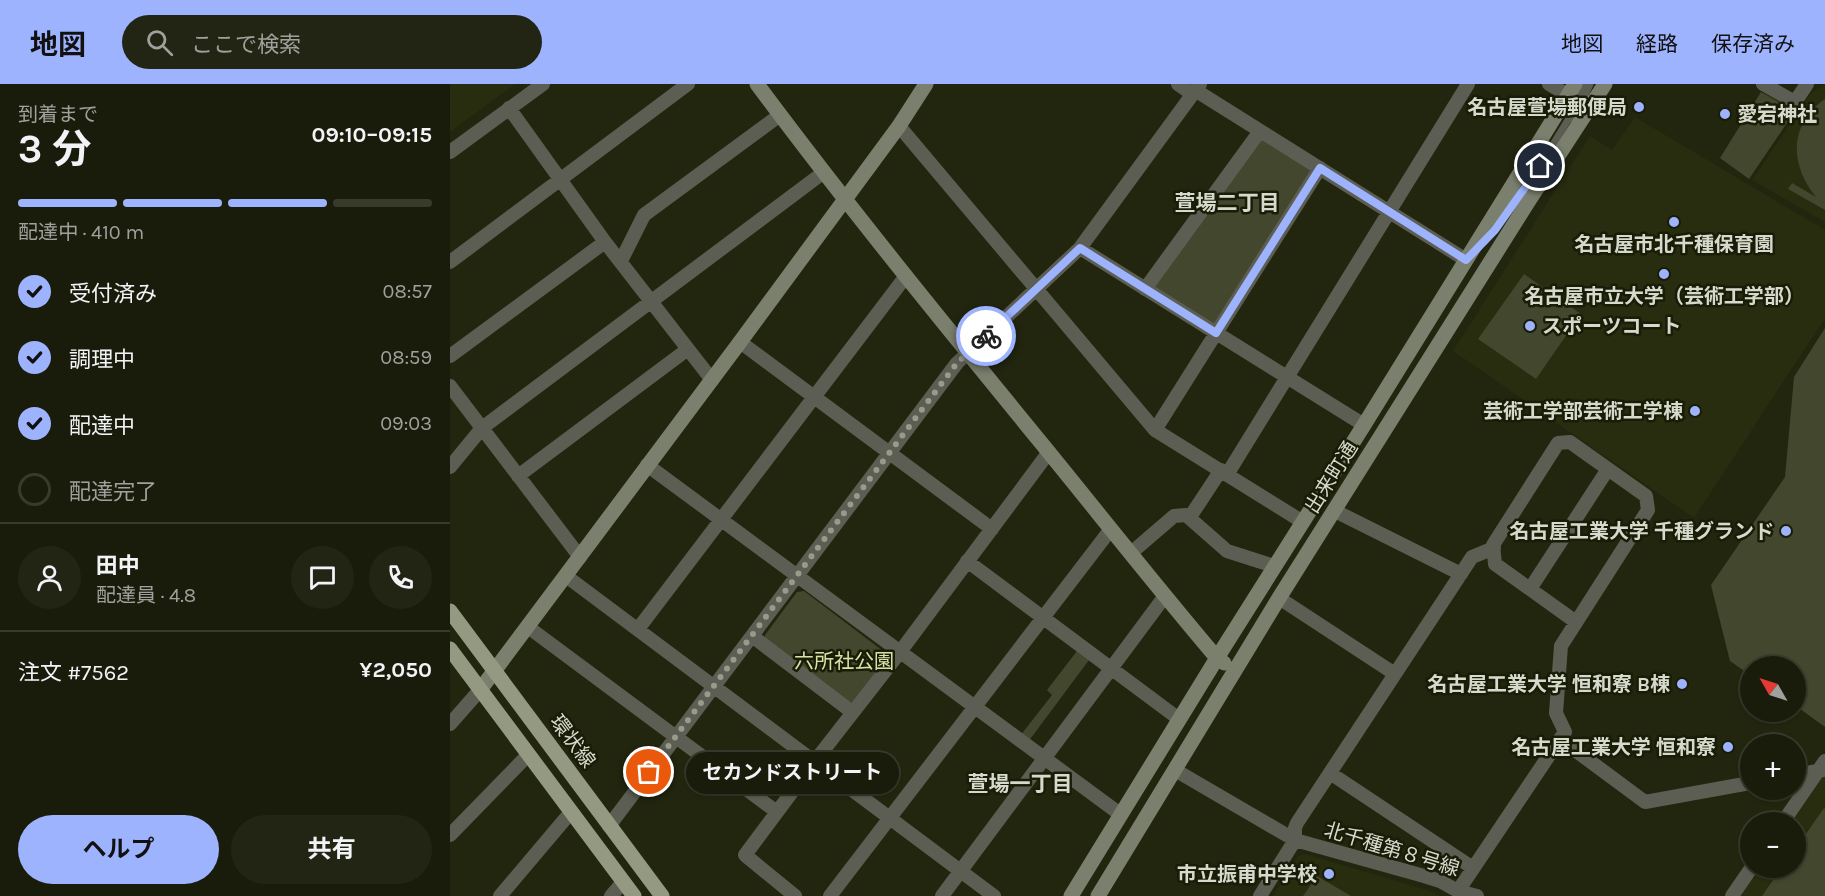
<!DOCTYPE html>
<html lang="ja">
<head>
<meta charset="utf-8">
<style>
  body { margin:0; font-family:Karla,"Noto Sans JP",sans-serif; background:#232514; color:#f1f3f6; height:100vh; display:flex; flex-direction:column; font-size:22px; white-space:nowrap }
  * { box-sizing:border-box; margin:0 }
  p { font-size:20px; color:#9fa19d }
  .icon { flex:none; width:33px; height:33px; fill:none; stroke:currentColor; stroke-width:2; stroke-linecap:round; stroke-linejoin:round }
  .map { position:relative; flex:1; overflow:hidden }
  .panel { display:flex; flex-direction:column; background:#1a1c0b; width:450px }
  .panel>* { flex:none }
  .needle { width:39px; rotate:309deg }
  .tools { position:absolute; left:1290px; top:572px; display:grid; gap:12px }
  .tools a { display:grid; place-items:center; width:66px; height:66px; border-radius:50%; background:#1a1c0b; box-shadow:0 2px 4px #0004,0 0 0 2px #383a2c; font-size:30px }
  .pin { position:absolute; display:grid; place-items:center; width:51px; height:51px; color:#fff; margin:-26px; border:3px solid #fff; border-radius:50%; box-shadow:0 2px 6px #0007 }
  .courier { position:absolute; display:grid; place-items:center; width:60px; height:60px; margin:-30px; border:4px solid #9eb3fd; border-radius:50%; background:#fff; color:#222; box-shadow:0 2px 8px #0007 }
  .bubble { position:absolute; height:42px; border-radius:21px; background:#1a1c0b; box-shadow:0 2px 4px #0004,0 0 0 2px #383a2c; font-size:20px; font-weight:700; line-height:42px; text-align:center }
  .head em { font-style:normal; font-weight:700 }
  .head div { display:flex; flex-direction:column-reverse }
  .head { display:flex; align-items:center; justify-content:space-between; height:102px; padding:0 18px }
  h1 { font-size:39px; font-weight:700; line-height:45px }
  .bar { display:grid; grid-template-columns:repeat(4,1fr); gap:9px 6px; align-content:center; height:72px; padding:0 18px }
  .bar i { height:8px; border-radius:4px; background:#383a2c }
  .bar .current { background:#9eb3fd }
  .bar p { grid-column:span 4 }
  .line { display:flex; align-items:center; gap:15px; padding:0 18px; border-top:2px solid #383a2c }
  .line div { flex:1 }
  .round { display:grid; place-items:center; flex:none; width:63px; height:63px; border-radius:32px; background:#232514 }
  ol { padding:0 18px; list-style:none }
  li { display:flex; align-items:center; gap:18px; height:66px }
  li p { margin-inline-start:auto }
  li .icon { padding:6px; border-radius:50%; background:#9eb3fd; color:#111; stroke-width:4 }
  li:last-child { color:#9fa19d }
  li i { width:33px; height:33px; border:3px solid #383a2c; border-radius:50% }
  .button { display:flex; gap:12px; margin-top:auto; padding:12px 18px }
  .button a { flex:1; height:69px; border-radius:36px; background:#9eb3fd; color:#111; font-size:24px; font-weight:700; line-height:69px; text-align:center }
  .button a+a { background:#232514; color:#f1f3f6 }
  header { display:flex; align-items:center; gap:36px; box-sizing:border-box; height:84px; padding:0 30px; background:#9eb3fd; color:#111 }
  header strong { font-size:28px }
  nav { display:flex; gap:33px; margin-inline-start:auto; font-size:21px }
  .search { width:420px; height:54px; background:#232514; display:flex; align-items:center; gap:15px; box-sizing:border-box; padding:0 21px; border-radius:33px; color:#9fa19d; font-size:22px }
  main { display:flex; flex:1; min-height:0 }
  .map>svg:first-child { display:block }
  .built { fill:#282d0f }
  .green { fill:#42472d }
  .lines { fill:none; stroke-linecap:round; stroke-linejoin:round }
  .lane { stroke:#5c5e53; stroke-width:7 }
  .street { stroke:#5c5e53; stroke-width:14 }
  .secondary { stroke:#7b7f6e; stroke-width:15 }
  .primary { stroke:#949982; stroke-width:15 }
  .done { stroke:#979b8a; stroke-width:6; stroke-dasharray:0 10.8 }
  .route { stroke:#9eb3fd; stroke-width:8 }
  .poi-dot { fill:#9eb3fd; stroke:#191c06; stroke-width:2 }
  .labels { text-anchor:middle; stroke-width:5; stroke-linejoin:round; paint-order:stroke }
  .poi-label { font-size:20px; font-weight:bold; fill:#d6dacc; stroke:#191c06; text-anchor:end }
  .street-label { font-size:20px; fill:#d6dacc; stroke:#191c06 }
  .park-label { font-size:20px; fill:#d7e3a6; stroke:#191c06 }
  .neighbourhood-label { font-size:21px; font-weight:bold; fill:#d6dacc; stroke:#191c06 }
</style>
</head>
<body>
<header>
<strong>地図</strong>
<div class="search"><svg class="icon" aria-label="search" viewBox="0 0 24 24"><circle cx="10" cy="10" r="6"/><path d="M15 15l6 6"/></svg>ここで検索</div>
<nav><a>地図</a><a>経路</a><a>保存済み</a></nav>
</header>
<main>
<section class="panel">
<div class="head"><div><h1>3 分</h1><p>到着まで</p></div><em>09:10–09:15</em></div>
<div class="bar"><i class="current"></i><i class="current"></i><i class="current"></i><i></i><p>配達中 · 410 m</p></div>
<ol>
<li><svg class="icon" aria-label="check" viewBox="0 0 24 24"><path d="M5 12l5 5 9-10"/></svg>受付済み<p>08:57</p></li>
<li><svg class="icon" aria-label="check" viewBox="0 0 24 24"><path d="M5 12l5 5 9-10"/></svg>調理中<p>08:59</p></li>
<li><svg class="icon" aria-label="check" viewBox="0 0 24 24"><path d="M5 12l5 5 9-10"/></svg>配達中<p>09:03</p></li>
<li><i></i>配達完了</li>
</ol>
<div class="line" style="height:108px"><a class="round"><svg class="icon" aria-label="person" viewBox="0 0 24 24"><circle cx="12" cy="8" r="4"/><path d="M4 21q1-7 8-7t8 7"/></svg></a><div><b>田中</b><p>配達員 · 4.8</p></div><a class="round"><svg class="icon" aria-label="chat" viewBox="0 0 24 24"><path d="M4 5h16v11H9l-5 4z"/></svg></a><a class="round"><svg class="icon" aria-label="phone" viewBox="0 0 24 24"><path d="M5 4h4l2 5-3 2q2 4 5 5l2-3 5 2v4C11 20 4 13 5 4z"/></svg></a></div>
<div class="line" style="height:78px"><div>注文 #7562</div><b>¥2,050</b></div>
<div class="button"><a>ヘルプ</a><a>共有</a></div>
</section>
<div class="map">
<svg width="1375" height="812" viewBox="0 0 1375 812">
  <rect width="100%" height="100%" fill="#22260f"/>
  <path class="built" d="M0,0H65L0,48Z
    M1375,0V138L1302,96L1361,9Z
    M1185,33L1375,146V234L1244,434L1003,267L1140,52L1162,66Z
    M1375,692V812H1291L1311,783H1346V738H1342L1373,693Z
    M855,770L977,806L991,812H823L848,772Z"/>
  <path class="green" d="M1311,8L1345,27L1299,95L1270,74Z
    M1375,15V126L1338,105L1342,99L1366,113C1340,81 1338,41 1375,15Z
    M814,56L860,84L861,88L766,239L761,240L705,205V199L807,58Z
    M1074,190L1131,230L1086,295L1028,255Z
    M1375,244V643L1346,622V582H1300V591L1280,577L1261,501L1335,393L1344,293Z
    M354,507L437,570L439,575L404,618L398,619L315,555V551L347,508Z
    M627,567L639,576L578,658L570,652L602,611L597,606Z
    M1374,724L1375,725V812H1312L1332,783H1346V764Z
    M867,792L901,812H853Z"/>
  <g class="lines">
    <path class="lane" d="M1124,36L1140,0
      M1034,158L1045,146L1080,98L1121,31L1133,0"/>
    <path class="street" d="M728,0L742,10
      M1099,0L1139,24
      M1313,0L1345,18L1357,0
      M745,6L1016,176
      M59,24L155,158L262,296
      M449,42L705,346L853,438
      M0,68L93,0
      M630,164L914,341
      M171,177L194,131L330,31
      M0,178L238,0
      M695,205L810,47
      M290,258L542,445
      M0,272L155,158
      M0,302L130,473
      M705,346L870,84
      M197,381L670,730
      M0,383L32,344L374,88
      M778,389L1018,0
      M68,392L238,265
      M885,427L1011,490
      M740,433L771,386
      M681,469L724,432L736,431L777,467L824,482
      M517,477L729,635
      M116,492L544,812
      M1080,505L1158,385
      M829,514L945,590
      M1126,538L1045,480L1043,461L1108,359L1120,358L1196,412L1198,426L1111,562L1106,629L1115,648L1110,655L1195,718L1300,699
      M78,543L327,728
      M188,545L456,192
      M302,552L402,628
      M0,640L30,606
      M725,686L845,756L974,792L990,797L1008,807L1027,812
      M880,689L1023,784
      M1346,691L1373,686
      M1333,738L1375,677
      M159,742L507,279L630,164L750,0
      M0,751L78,671
      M1008,807L1110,655
      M50,812L121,728
      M161,812L173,798
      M345,812L295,771L365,677L450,568L599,368
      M380,812L661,445
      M492,812L715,512
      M810,812L845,756V744L847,739L1022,473L1044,464
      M1282,812L1302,783"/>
    <path class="secondary" d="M307,0C400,125 499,246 597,366C654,436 709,506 767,574L774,579
      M30,606L290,258L449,42L476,0
      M621,812L767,574L914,341L1125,0
      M648,812L829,514L1078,118L1155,0"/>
    <path class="primary" d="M0,527L212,812
      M0,565L184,812"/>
  </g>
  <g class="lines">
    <path class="done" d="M199,688L507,279L536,252"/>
    <path class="route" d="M536,252L630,164L766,249L870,84L1016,176L1045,146L1090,82"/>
  </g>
  <g class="poi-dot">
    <circle cx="1189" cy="23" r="6"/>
    <circle cx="1275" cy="30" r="6"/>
    <circle cx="1224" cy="138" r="6"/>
    <circle cx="1214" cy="190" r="6"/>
    <circle cx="1080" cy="242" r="6"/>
    <circle cx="1245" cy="327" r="6"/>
    <circle cx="1336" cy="447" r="6"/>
    <circle cx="1232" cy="600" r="6"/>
    <circle cx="1278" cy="663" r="6"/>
    <circle cx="879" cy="790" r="6"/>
  </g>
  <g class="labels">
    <g class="poi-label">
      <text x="1177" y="30">名古屋萱場郵便局</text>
      <text x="1287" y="37" text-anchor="start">愛宕神社</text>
      <text x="1224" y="167" text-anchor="middle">名古屋市北千種保育園</text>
      <text x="1214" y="219" text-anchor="middle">名古屋市立大学（芸術工学部）</text>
      <text x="1092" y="249" text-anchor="start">スポーツコート</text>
      <text x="1233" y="334">芸術工学部芸術工学棟</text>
      <text x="1324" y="454">名古屋工業大学 千種グランド</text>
      <text x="1220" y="607">名古屋工業大学 恒和寮 B棟</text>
      <text x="1266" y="670">名古屋工業大学 恒和寮</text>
      <text x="867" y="797">市立振甫中学校</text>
    </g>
    <g class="street-label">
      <text transform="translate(881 393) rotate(-58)" y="7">出来町通</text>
      <text transform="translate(123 657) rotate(53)" y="7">環状線</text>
      <text transform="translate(942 765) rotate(17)" y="7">北千種第８号線</text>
    </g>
    <g class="park-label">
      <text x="394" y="584">六所社公園</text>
    </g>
    <g class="neighbourhood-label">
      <text x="777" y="126">萱場二丁目</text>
      <text x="570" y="707">萱場一丁目</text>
    </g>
  </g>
</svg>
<div class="tools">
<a><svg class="needle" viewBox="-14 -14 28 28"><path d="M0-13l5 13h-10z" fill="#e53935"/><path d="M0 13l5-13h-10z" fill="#9fa19d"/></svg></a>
<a>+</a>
<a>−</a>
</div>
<div class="pin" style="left:199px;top:688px;background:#ea580c"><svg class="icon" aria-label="bag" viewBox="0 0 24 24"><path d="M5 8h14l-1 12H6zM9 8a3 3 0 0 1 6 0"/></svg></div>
<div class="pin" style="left:1090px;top:82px;background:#1f2937"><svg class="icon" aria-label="home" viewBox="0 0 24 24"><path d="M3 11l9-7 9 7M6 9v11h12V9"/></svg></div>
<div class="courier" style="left:536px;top:252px"><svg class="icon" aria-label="bike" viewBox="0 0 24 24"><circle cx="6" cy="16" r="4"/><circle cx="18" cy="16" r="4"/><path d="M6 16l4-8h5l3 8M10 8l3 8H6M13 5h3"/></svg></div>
<div class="bubble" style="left:236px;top:668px;width:213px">セカンドストリート</div>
</div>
</main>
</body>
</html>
